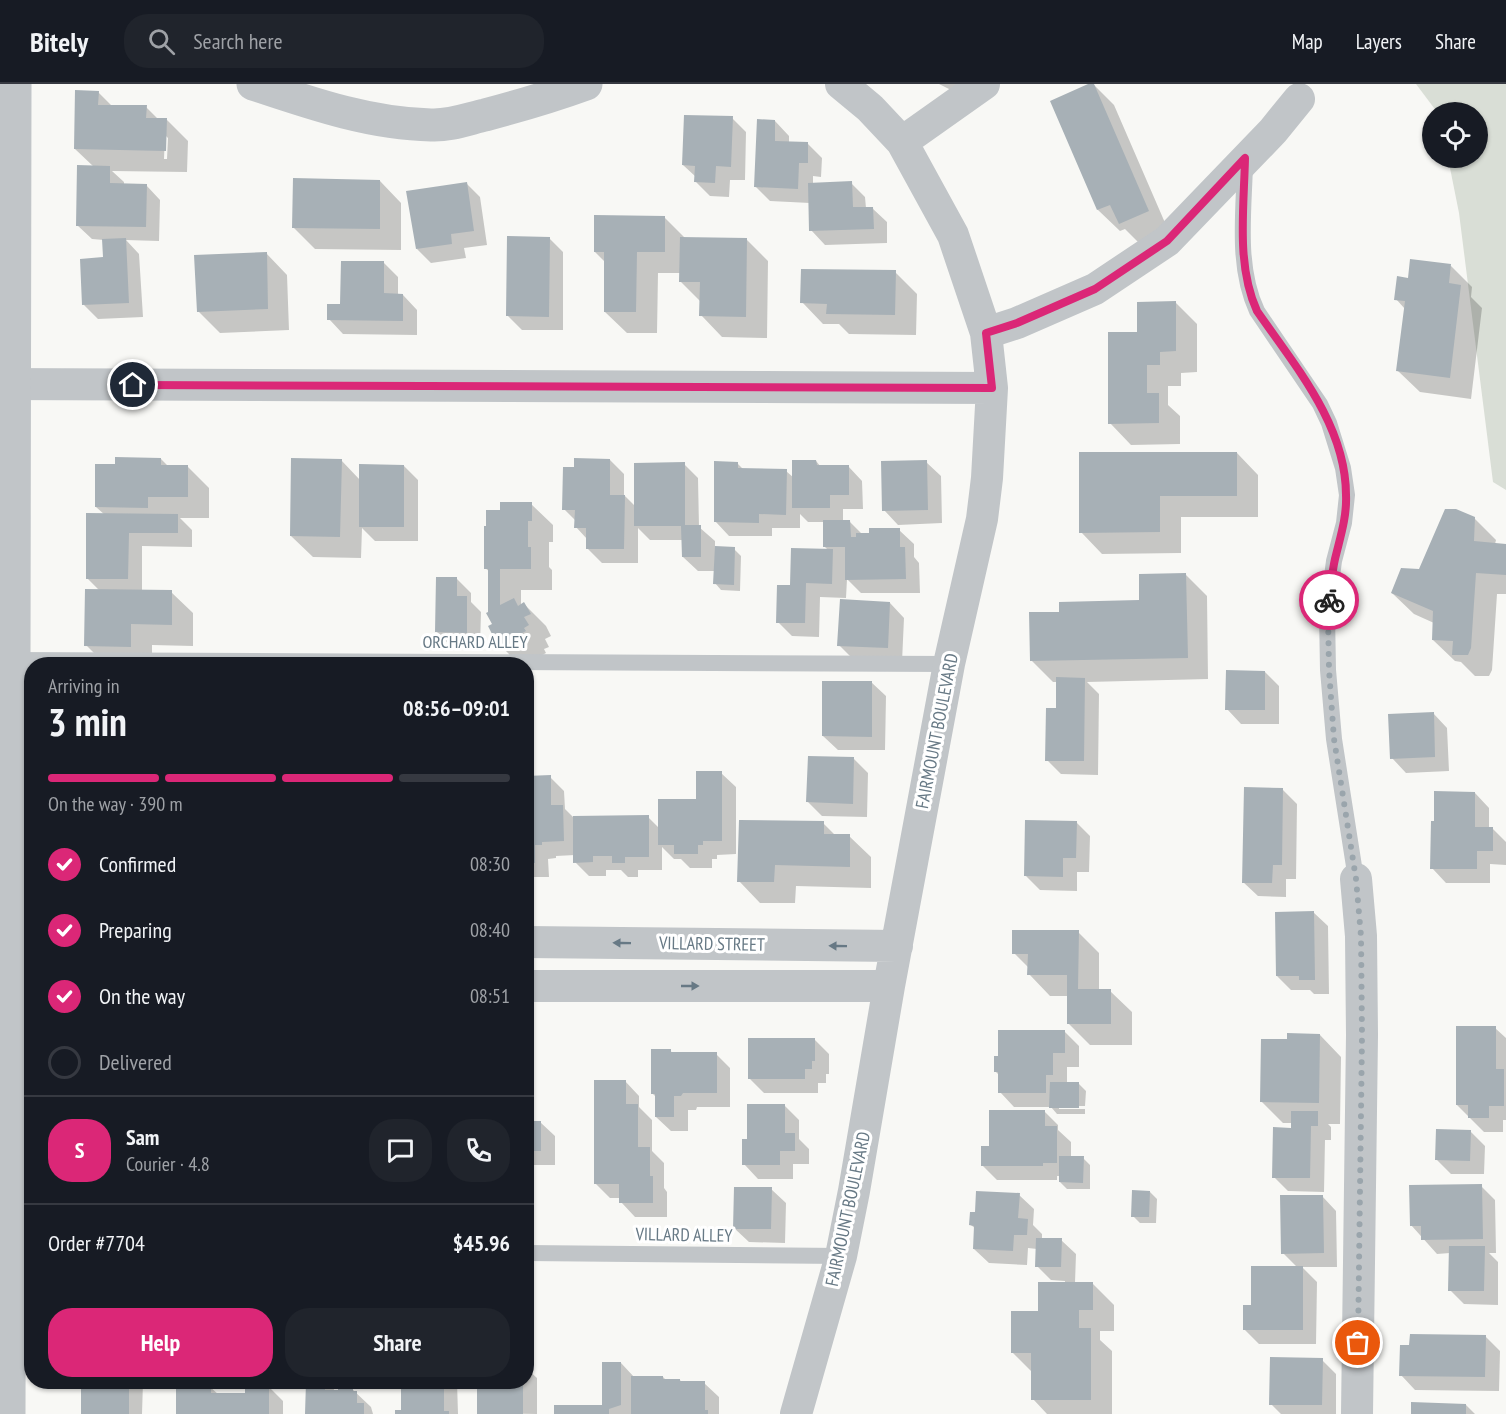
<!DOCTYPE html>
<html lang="en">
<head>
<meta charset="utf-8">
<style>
  body { margin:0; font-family:"PT Sans Narrow",sans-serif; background:#20242c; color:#f1f3f6; height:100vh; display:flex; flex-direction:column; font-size:22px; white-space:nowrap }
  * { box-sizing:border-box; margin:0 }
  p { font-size:20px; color:#9ea1a6 }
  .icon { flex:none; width:33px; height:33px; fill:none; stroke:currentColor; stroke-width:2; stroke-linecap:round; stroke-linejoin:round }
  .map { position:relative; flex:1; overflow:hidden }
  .side { position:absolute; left:24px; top:573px; width:510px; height:732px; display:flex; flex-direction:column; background:#171b24; border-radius:24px; box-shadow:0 2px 4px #0004 }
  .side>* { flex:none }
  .fabs { position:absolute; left:1422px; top:18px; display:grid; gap:12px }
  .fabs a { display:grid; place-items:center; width:66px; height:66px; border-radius:50%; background:#171b24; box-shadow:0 2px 4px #0004; font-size:30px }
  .pin { position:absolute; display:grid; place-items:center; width:51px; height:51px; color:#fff; margin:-26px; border:3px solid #fff; border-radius:50%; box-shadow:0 2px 6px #0007 }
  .courier { position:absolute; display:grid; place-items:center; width:60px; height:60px; margin:-30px; border:4px solid #db2777; border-radius:50%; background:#fff; color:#222; box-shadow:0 2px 8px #0007 }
  .summary em { font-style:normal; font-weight:600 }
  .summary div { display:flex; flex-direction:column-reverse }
  .summary { display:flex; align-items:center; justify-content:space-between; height:102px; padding:0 24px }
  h1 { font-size:39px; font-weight:600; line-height:45px }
  .bar { display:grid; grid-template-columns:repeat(4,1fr); gap:9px 6px; align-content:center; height:72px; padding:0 24px }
  .bar i { height:8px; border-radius:4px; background:#363941 }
  .bar .on { background:#db2777 }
  .bar p { grid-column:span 4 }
  .line { display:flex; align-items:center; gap:15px; padding:0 24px; border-top:2px solid #363941 }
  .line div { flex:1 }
  .round { display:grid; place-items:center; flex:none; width:63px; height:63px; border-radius:24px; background:#20242c }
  ol { padding:0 24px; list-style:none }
  li { display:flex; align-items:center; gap:18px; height:66px }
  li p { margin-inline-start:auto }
  li .icon { padding:6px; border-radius:50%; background:#db2777; color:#fff; stroke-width:4 }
  li:last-child { color:#9ea1a6 }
  li i { width:33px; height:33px; border:3px solid #363941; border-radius:50% }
  .cta { display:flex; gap:12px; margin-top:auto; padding:12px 24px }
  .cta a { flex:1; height:69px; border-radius:24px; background:#db2777; color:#fff; font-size:24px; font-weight:600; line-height:69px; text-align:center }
  .cta a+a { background:#20242c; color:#f1f3f6 }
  header { display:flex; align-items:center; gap:36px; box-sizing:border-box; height:84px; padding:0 30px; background:#171b24; border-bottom:2px solid #363941 }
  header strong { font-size:28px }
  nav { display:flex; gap:33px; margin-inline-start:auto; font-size:21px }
  .search { width:420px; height:54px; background:#20242c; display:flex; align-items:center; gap:15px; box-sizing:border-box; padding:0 21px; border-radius:24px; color:#9ea1a6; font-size:22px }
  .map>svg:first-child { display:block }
  .green { fill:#d9ded6 }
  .shadow { fill:#0003; fill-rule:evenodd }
  .building { fill:#a7b0b6 }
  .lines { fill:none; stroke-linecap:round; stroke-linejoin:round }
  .service { stroke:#c1c5c8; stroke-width:16 }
  .minor { stroke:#c1c5c8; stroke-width:32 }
  .tertiary { stroke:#c1c5c8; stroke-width:33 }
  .oneway { fill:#677985 }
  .done { stroke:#9aa5ac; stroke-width:6; stroke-dasharray:0 10.8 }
  .route { stroke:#db2777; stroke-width:8 }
  .labels { text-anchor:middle; stroke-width:6; stroke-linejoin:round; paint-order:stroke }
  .street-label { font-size:18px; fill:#677985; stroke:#fff }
</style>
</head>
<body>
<header>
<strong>Bitely</strong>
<div class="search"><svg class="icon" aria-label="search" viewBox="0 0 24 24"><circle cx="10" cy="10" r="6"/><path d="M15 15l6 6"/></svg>Search here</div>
<nav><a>Map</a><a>Layers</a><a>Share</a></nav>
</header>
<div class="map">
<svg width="1506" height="1330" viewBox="0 0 1506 1330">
  <rect width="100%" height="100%" fill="#f8f8f5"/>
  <path class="green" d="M1416,0H1506V406L1493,398L1459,129L1448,74H1478V28H1437Z"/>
  <path class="shadow" d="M939,0H961L957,9Z
    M1093,0L1114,21L1169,148L1141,161L1125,145L1120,147L1098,126L1052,18Z
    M98,8L112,22L146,23L159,36H167L188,57L187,88L112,87L124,98V101H146L160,116L159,157L126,156L139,170L143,233L98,235L84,221L105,175L104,156L92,155L77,141L94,83L75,65ZM165,51L168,54L167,75H164Z
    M732,34L746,48L745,96H730L729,113L710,112L696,98V93L683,81Z
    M775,37L789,52V59L808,60L822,74L821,93L813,92V100L851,99L865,113L866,124H872L887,138V159L825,161L811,146L810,119L770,117L755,102Z
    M380,97L401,119V166L315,165L293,143Z
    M466,99L480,113L487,161L464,164L466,174L431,179L417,165Z
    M665,134L685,154L746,155L768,177L767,254L722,253L701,231V218L681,198V189H658L657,249H627L605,228V178L595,168Z
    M549,154L563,168V246H522L507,231Z
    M266,169L287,191L289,246L220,249L198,227Z
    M384,179L398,193V211H403L417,226V251L343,250L329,235Z
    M1451,182L1472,203L1471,213L1482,224L1471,315L1420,308L1398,287L1405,225L1396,215L1410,196Z
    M895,188L917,210L916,251L849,250L839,240H823L802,218Z
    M1176,219L1197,240V288L1181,289V302H1168V321L1180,332V360L1131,361L1110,339L1138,249Z
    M1237,369L1258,391V433H1181V469L1102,470L1081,448Z
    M161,375L168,382L188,383L209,404V434H180L192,446V463L142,462V507L171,508L193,529V562L152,561V580H105L86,561L100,507L87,494L105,431L96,423L116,381Z
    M341,376L360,396L404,382L418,396V457H375L362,444L361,474L313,473L291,452Z
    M610,376L624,390V411L636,423L684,380L698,394L699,443L715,457V464L734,465L741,472L740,507L721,506L715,499V487H698L683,473V456H650L638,444V479H602L587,464V455L576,443V437L564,425L575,385Z
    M816,377L821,383L848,382L862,397L863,425H843V437H849L862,450L899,446L914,460V473L919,479L920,509H861L847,495L846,514L820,513L819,553L792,552L778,538L792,502L828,466L824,462V438H808L800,430V444H772V452H729L715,437L737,379L744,386L786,387L794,394Z
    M926,378L941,392L942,439L898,441L884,426Z
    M531,420L553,441V458H549V483L552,486V506H521V522L524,520L546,542L551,552L545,555L549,563L544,565L546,569L525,580H519L500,561L490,543L494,540L490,488L485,484L502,427Z
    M1474,434L1496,456L1495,460L1506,461V510H1497L1492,586L1489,592H1475L1461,578L1455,577L1433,556L1434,539L1414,530L1392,509L1420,486Z
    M1185,490L1207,512L1208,595L1087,598L1099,610L1098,691L1061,690L1047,676L1057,625V598H1053L1032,577L1061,529L1141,518Z
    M457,495L471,509V518L481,528L480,562H451L437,548Z
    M890,519L904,534L902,578L853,575L839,561Z
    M1265,588L1279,602V640H1241L1227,625Z
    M871,598L886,612L885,666H838L823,652Z
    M1433,629L1447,644L1449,687L1406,689L1392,674Z
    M854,675L868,689L867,733L822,732L808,718Z
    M721,689L736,703V770L717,771V775H712V784H690L681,775H674L662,763V786H638V793H628L621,786H606V792H589L575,778V771L556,772V774L548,775L549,793H529L526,791V693H550L564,707L565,725L573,733H648L660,745L698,717Z
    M1283,706L1297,720L1296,795H1286V813L1258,812L1243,798Z
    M1475,709L1489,724V744H1492L1506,758V781L1490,780V799H1446L1432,784Z
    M1076,738L1090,752L1089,788H1077V807L1040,806L1026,792Z
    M823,739L836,752H849L871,773V804L796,802L795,819H760L739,797Z
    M1313,828L1328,842L1329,910H1314L1310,906H1291L1277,892Z
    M1078,848L1099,869V907H1110L1132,928V961H1090L1068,939V912H1050L1029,890V884L1014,869Z
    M1495,944L1506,954V1036H1503V1048H1484L1457,1021Z
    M1064,947L1079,962V983H1067V1000H1079L1086,1007L1085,1022H1059V1025H1085V1030H1057L1051,1023H1014L1000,1008V992L995,987Z
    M1320,951L1341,973L1340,1040H1328L1331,1043V1056H1325L1324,1108L1288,1107L1274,1093L1293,1045V1039H1283L1261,1017L1288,957Z
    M815,956L829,970V990H826V999H818V1009H764L750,995Z
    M670,966L673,970H716L730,984V1023H697L696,1026H688V1047H671L656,1033V1013L652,1009Z
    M625,997L639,1012V1023L652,1036V1067L664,1079V1104L667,1108V1133H635L621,1118V1114H610L595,1099Z
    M784,1021L799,1036V1055L809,1065V1080H793V1095H758L744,1080L748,1056Z
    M1044,1027L1058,1041V1046L1071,1058V1073L1083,1074L1090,1081V1105H1067L1060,1098L1061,1092H1057V1096H997L982,1081Z
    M526,1038H540L555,1052V1081H526Z
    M1470,1047L1485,1062L1484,1090H1451L1437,1076Z
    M1481,1102L1495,1116L1496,1169H1489L1498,1178V1221L1464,1220L1450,1206V1169L1437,1170L1411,1141Z
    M771,1105L786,1119L785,1159L749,1158L734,1144Z
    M1150,1108L1157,1115L1156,1139H1140L1133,1132Z
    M1019,1111L1034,1125L1033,1141L1042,1150V1155L1061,1156L1076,1170L1075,1199H1092L1114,1221V1247H1100V1256L1112,1267V1330H1047L1033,1315V1289L1012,1268L1039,1228L1065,1200V1197L1051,1196L1037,1182V1165L1028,1164L1027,1181L989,1179L974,1165L976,1145L971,1141L977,1129Z
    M1322,1112L1336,1127L1337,1183H1302L1317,1198L1316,1260H1259L1244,1245L1297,1183L1283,1169Z
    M1485,1252L1500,1267L1499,1307L1415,1306L1401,1291Z
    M1322,1276L1336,1290V1330H1281L1271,1320Z
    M621,1279L635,1294L663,1293L666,1296H680L682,1299H704L719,1313V1330H555L603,1323Z
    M526,1284L537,1294V1330L478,1329V1298H526Z
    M97,1298H143L142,1330H83L97,1305Z
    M178,1298H194L199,1303H210L218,1310H247L269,1303L283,1317V1330H178Z
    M307,1298H328L336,1308L352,1305L371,1323L373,1330H307Z
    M402,1298H457L458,1330H396L403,1327Z
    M1466,1321L1475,1330H1412Z"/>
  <path class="building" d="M1088,0H1094L1149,127L1119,140L1110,121L1097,126L1050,17Z
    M75,6L99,7L98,21H147L146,34H167L166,67L74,65Z
    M684,31L733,32L731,83L716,82L715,99L694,98L695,82L682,81Z
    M757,35L775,36V57L808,58V79H799L798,105L754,103Z
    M77,81L110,82V99L147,100L146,143L76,142Z
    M293,94L380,96V145L292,144Z
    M852,97L853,123H873L874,145L809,147L808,99Z
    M467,98L474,147L451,150L452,160L416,165L406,107Z
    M594,131L665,132V168H637L636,228H604V168H594Z
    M507,152L550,153L549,233L506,232Z
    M680,153L747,154L746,233L699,232L700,198H679Z
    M126,154L129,219L82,221L80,175L103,173L102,155Z
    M267,168L268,225L197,228L194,171Z
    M1410,175L1451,180L1449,199L1461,201L1450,294L1396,287L1405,217L1394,216L1397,192L1408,194Z
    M341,177H384V209L403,210V237L327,236V220H340Z
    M801,185L896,186L895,231L826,230L827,220L800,219Z
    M1176,217V267L1160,268V281H1147V309H1159V339L1108,340V248H1137V218Z
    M1079,368H1237V412H1160V448L1079,449Z
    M115,373L161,374V381H188V413H148V424L95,423V380H115Z
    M291,374L342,375L340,453L290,452Z
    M574,374L610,375V411H625L624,465H586V444H574L575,426H562L563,383H574Z
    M792,376H816L817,381H849V411H830V424H792Z
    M927,376L928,426L882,427L881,377Z
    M714,377L738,378V384L787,385L786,431L759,430V439L714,438Z
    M685,378V441H701V473H682L681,442H634V379Z
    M359,380L404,381V443H359Z
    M500,418H532V437H528V463H531V485H500V521L514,514L518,522L524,518L531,530L524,533L529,541L524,544L526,547L498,562L488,542L492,540L486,529L488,528V485H484V442H486V426H500Z
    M1445,425H1456L1475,433L1474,457L1506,460V491L1476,489L1471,564L1468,571H1452L1453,557L1432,556L1433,527L1391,509L1401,484L1419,485Z
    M86,429L178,430V449H129L128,495H86Z
    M823,436H850L851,453H856V449H869V444H900V463H905L906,495L845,496V463H823Z
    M715,462L735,463L734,501L713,500Z
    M791,464L833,465L832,500L806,499L805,539H776L777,501H790Z
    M1186,489L1188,574L1030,577L1029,528H1059V518L1139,516V490Z
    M436,493H457V512H467V549L435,548Z
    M85,505L172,506V541L131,540V563L84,562Z
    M840,515L890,518L888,564L837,562Z
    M1226,586L1265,587V626H1225Z
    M1056,593L1085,594L1084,677H1045L1046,624H1056Z
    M822,597H872V653L822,652Z
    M1434,628L1435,673L1390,675L1388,630Z
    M808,672L854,673L853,720L806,718Z
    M696,687H722V757H703V761H698V770H674V761H658V715H696Z
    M551,691V721H563L564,757L542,758V761H535V779H526V692Z
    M1244,703L1283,704L1282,781H1273L1272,799H1242Z
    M1434,707L1475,708V743H1493V767H1477V785H1430L1431,737H1434Z
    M649,731V773H625V779H612V772H593V778L573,779V732Z
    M739,736L824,737V750H850V783L775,781L774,798H737Z
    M1025,736L1077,737L1076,774H1063V793L1024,792Z
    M1314,827L1315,896H1299V892H1276L1275,828Z
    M1012,846H1079L1078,905H1111V940H1067V891H1027L1028,870H1012Z
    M1456,942H1496V985H1504V1022H1489V1034H1468V1021H1456Z
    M998,946H1065V969H1053V991H1046V1009H998V988H994V972H998Z
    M1287,949L1320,950L1319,1019L1260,1018L1261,955H1287Z
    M748,954H815V977H812V985H805V995H748Z
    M651,965H671V968H717V1009H683L681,1012H674V1033H655V1010H651Z
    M594,996H626V1020H638V1063H650V1092H653V1119H619V1100H594Z
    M1050,998H1079V1024H1049Z
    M747,1020H785V1049H795V1067H780V1081H742V1055H747Z
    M989,1026H1045V1042H1057V1079H1043V1082H981V1062H989Z
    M1291,1027H1318V1042H1311L1310,1094H1272L1273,1043L1291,1044Z
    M526,1037H541V1067H526Z
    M1436,1045L1471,1046L1470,1077L1435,1076Z
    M1059,1072H1084L1083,1099L1059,1098Z
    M1482,1100L1483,1155L1421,1156V1142H1410L1409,1101Z
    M734,1103H772L771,1145H733Z
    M1132,1106L1150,1107L1149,1133H1131Z
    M976,1107L1020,1109L1018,1134L1028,1135L1027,1151H1014L1013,1167L973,1165L974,1142L969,1141L970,1128H975Z
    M1280,1111H1323L1324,1169L1281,1170Z
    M1036,1154H1062L1061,1183H1035Z
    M1449,1162H1485L1484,1207H1448Z
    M1251,1182H1303V1246H1243V1221H1251Z
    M1038,1198H1093V1226H1079V1244H1091V1316H1031V1269H1011V1227H1038Z
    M1410,1250L1486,1251L1485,1293L1399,1292L1400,1261H1409Z
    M1270,1273L1323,1274L1322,1321H1269Z
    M602,1278H621V1321L609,1325V1330H554V1321H602Z
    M631,1292H663V1295H680V1297H705V1326H708V1330H631Z
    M96,1298H129V1330H81V1303H96Z
    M176,1298H195V1301H211V1309H245V1301H269V1330H176Z
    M306,1298H325V1306H338V1303H353V1307H357V1319H364V1330H305Z
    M401,1298H444V1327H449V1330H395V1326H401Z
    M477,1298H523V1330H477Z
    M1411,1318L1466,1320V1330H1411Z"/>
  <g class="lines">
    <path class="service" d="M1245,79C1244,128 1236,182 1257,227L1320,320L1329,339L1343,384L1347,411L1344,439L1334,477L1327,530L1328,586L1334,655L1356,795
      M10,576L949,580
      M4,1169H32
      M526,1169L841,1172"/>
    <path class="minor" d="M902,58L984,0
      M986,249L1017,239L1095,205L1167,157L1273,47L1299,15
      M0,300L992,304
      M1356,795L1361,852L1362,951L1357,1330
      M526,858L897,862
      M0,901H32
      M526,902H889
      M796,1330L841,1172L854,1107L889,902L949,580L982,435L987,394L992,304L986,249L953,151L902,58L870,24L841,0"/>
    <path class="tertiary" d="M253,0C310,19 370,40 431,41C449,42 468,35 485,31C519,22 553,12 586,0
      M9,1330L10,851L14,576L15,0"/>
  </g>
  <defs><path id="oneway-solid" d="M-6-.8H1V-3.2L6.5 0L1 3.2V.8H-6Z" transform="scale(1.5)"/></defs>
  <g class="oneway">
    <use href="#oneway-solid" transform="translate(622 859) rotate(-179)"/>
    <use href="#oneway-solid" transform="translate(838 862) rotate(-179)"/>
    <use href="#oneway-solid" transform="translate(690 902)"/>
  </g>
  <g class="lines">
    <path class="done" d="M1329,516L1328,530L1329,586L1334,655L1356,795L1361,852L1362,951L1358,1259"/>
    <path class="route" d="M133,301L992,304L986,249L1017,239L1095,205L1167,157L1245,74C1244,124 1236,181 1257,227C1295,282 1346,341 1346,411C1347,433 1340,454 1335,475C1332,488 1331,502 1329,516"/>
  </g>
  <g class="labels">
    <g class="street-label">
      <text x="475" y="564">ORCHARD ALLEY</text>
      <text transform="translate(937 647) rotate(-79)" y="6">FAIRMOUNT BOULEVARD</text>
      <text transform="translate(712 860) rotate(1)" y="6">VILLARD STREET</text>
      <text transform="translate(848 1125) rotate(-78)" y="6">FAIRMOUNT BOULEVARD</text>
      <text transform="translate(684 1151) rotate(1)" y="6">VILLARD ALLEY</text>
    </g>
  </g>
</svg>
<div class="fabs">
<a><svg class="icon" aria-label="locate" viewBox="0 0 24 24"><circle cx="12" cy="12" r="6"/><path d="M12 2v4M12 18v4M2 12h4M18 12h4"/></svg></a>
</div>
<div class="pin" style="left:1358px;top:1259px;background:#ea580c"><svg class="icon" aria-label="bag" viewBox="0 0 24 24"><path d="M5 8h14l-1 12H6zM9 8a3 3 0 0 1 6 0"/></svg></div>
<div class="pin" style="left:133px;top:301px;background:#1f2937"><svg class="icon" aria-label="home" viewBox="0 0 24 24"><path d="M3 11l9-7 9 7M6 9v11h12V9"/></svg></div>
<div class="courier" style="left:1329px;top:516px"><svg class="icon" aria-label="bike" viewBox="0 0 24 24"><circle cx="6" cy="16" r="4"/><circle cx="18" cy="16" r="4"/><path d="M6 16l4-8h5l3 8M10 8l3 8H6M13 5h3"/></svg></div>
<section class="side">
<div class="summary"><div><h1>3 min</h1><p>Arriving in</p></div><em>08:56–09:01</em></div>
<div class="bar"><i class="on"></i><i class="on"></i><i class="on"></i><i></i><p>On the way · 390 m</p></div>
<ol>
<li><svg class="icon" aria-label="check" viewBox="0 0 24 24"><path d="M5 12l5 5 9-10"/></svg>Confirmed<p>08:30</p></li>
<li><svg class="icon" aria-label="check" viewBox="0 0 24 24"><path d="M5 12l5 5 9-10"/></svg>Preparing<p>08:40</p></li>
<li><svg class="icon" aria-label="check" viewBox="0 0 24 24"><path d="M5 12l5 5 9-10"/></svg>On the way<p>08:51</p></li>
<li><i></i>Delivered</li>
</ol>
<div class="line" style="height:108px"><b class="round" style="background:#db2777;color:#fff">S</b><div><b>Sam</b><p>Courier · 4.8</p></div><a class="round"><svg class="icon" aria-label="chat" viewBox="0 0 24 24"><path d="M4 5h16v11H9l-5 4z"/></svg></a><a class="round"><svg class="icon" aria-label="phone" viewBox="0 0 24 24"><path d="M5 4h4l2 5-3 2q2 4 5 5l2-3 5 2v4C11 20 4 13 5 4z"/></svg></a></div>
<div class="line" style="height:78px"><div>Order #7704</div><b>$45.96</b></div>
<div class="cta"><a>Help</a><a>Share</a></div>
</section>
</div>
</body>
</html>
